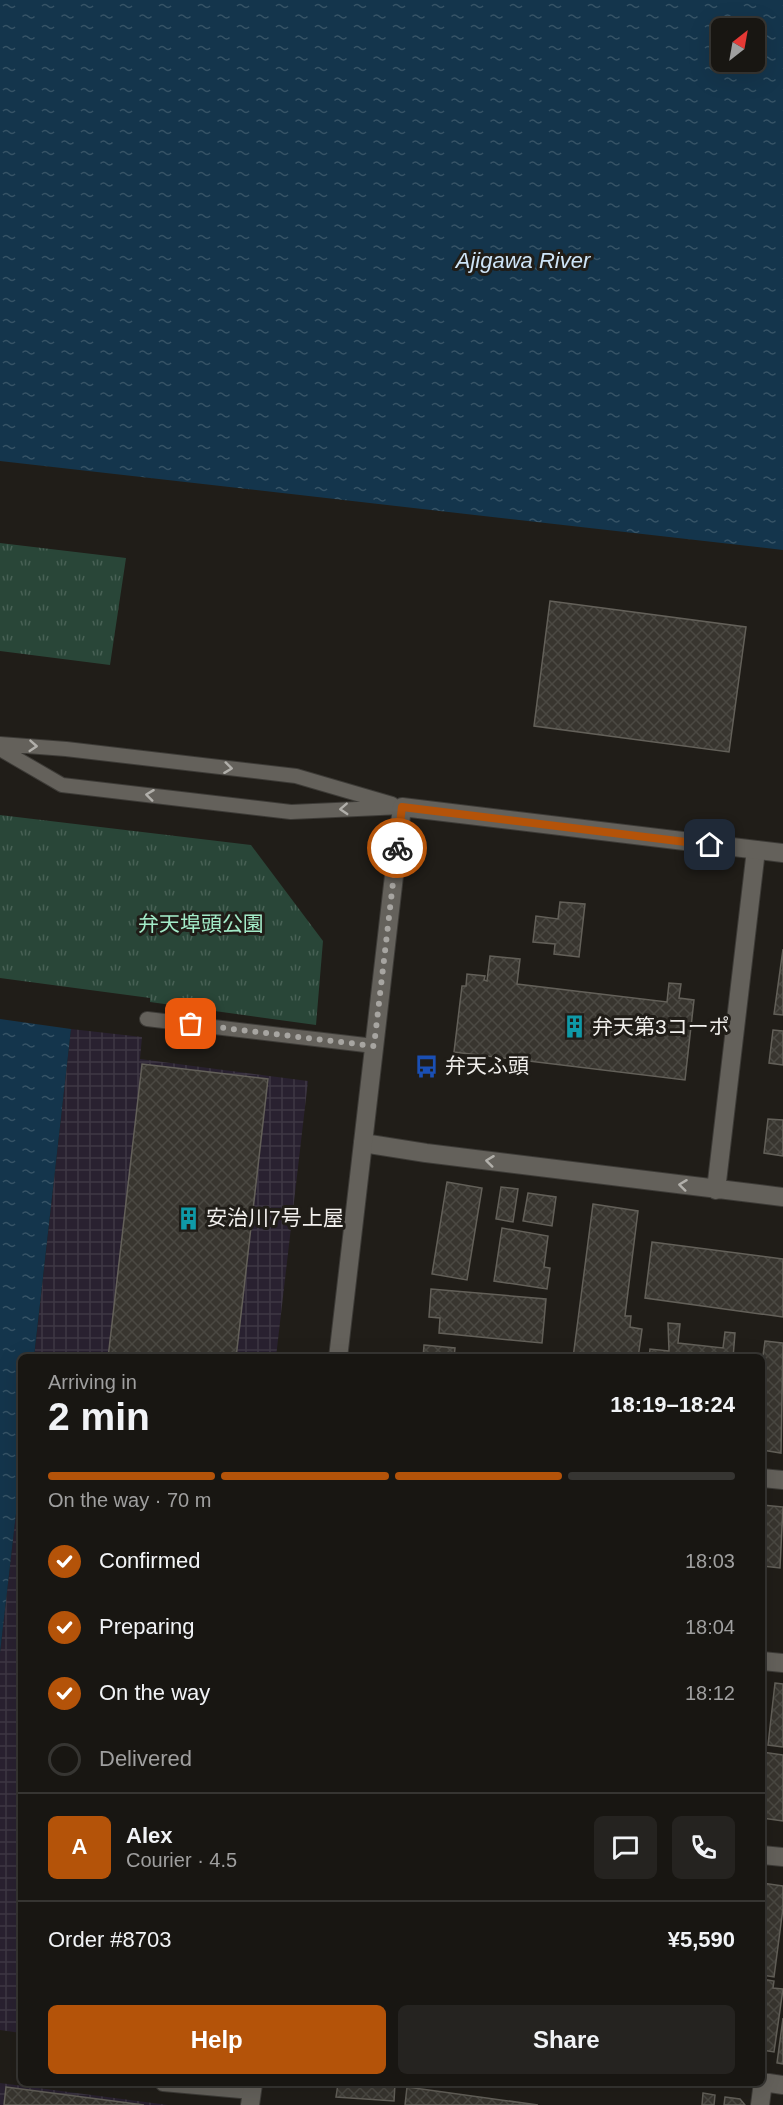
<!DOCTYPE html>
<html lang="en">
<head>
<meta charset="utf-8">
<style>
  body { margin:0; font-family:Helvetica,"Noto Sans JP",sans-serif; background:#252320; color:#f1f3f6; height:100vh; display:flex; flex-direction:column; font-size:22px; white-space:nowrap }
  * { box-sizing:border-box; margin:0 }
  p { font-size:20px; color:#9f9f9f }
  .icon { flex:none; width:33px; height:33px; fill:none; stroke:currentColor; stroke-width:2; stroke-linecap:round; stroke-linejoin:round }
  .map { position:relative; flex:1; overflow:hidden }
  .side { position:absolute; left:18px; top:1354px; width:747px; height:732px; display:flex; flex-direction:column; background:#181612; border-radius:9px; box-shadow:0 6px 24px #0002,0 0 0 2px #363532 }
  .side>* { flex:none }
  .needle { width:39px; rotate:31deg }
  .buttons { position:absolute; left:711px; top:18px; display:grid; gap:12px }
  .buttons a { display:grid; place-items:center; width:54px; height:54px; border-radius:9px; background:#181612; box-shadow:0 6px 24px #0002,0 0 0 2px #363532; font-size:30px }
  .pin { position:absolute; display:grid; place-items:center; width:51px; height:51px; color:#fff; margin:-26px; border-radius:12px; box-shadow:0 3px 9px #0006 }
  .courier { position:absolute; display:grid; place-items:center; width:60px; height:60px; margin:-30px; border:4px solid #b45309; border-radius:50%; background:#fff; color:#222; box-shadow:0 2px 8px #0007 }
  .overview em { font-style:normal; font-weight:700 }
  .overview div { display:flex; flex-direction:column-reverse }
  .overview { display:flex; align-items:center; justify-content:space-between; height:102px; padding:0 30px }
  h1 { font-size:39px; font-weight:700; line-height:45px }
  .bar { display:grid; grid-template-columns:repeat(4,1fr); gap:9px 6px; align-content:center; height:72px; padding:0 30px }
  .bar i { height:8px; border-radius:4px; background:#363532 }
  .bar .on { background:#b45309 }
  .bar p { grid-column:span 4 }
  .line { display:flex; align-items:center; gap:15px; padding:0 30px; border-top:2px solid #363532 }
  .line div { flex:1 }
  .round { display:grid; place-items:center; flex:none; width:63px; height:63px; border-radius:9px; background:#252320 }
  ol { padding:0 30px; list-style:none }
  li { display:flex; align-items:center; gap:18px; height:66px }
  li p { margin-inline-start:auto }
  li .icon { padding:6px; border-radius:50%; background:#b45309; color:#fff; stroke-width:4 }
  li:last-child { color:#9f9f9f }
  li i { width:33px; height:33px; border:3px solid #363532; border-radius:50% }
  .cta { display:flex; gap:12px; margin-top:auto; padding:12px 30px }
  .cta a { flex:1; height:69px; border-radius:9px; background:#b45309; color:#fff; font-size:24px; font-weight:700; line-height:69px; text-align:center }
  .cta a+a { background:#252320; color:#f1f3f6 }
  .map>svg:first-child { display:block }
  .industrial { fill:url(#industrial-grid) }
  .park { fill:url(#park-tufts) }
  .water { fill:url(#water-ripples); fill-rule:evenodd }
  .building { fill:url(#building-cross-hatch); stroke:#636059; stroke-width:1.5 }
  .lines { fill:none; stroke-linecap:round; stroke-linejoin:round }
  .service-casing { stroke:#3d3b37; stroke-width:16 }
  .minor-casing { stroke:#3d3b37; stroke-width:20 }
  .tertiary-casing { stroke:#3d3b37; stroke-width:20 }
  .service { stroke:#64615b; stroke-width:14 }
  .minor { stroke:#64615b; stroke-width:18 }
  .tertiary { stroke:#64615b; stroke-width:18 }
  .oneway { stroke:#b1afaa }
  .done { stroke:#a7a5a1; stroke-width:6; stroke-dasharray:0 10.8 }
  .route { stroke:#b45309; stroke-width:8 }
  .labels { text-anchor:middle; stroke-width:6; stroke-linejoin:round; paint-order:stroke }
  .park-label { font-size:21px; fill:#a3ebc8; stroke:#201d18 }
  .poi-label { font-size:21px; fill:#f0eeeb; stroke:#201d18; text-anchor:start }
  .water-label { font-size:22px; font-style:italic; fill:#cee4f7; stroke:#201d18 }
</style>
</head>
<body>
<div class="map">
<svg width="783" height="2105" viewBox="0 0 783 2105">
  <defs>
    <pattern id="industrial-grid" width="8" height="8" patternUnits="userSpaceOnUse" patternTransform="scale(1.5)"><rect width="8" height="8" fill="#292130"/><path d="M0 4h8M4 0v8" fill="none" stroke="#3e3744"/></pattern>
    <pattern id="park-tufts" width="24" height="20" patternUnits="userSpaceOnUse" patternTransform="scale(1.5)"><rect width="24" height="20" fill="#294638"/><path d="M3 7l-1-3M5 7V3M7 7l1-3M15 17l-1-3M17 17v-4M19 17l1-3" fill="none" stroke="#486155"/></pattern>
    <pattern id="water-ripples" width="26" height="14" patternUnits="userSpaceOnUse" patternTransform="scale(1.5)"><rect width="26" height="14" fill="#14354c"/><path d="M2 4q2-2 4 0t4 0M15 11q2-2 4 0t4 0" fill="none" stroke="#365366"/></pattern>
    <pattern id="building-cross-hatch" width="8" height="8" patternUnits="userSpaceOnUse" patternTransform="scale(1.5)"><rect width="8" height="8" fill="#38352f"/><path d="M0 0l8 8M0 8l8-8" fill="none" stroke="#4b4943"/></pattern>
  </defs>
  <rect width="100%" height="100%" fill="#201d18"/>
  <path class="industrial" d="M71,1029L142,1037L140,1059L308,1081L276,1357L34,1358Z
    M21,1470V2033L0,2030V1653Z
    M0,2083L168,2105H0Z"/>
  <path class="park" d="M0,543L126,558L110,665L0,651Z
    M0,815L251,845L323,941L316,1025L150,1002V998L0,978Z"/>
  <path class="water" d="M0,0H783V550L0,461ZM722,28H754V62H722Z
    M0,1019L71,1029L34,1357L21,1358V1470L0,1653Z"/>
  <path class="building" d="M550,601L746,627L729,752L534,726Z
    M560,902L585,904L579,957L554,954L555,944L533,942L536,916L558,919Z
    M783,949V1015L774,1014Z
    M490,956L520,959L517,984L667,1002L669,983L681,984L679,998L694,1000L685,1080L454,1052L462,986H466L467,974L485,976L484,980L487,981Z
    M773,1030L783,1031V1065L769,1063Z
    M142,1064L268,1079L236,1358H108Z
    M768,1119L783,1120V1156L764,1153Z
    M447,1182L482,1188L467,1280L432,1274Z
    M501,1187L518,1189L513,1222L496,1219Z
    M528,1193L556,1197L552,1226L523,1221Z
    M593,1204L638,1211L625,1316H631L630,1327L642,1329L638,1358H573Z
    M502,1228L548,1236L544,1267L550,1268L547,1289L494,1281Z
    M652,1242L783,1259V1317L645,1298Z
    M431,1289L546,1299L542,1343L439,1333L440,1318L429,1317Z
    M668,1323L680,1324L678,1343L723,1348L725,1332L735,1333L733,1358H649L650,1349L669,1351Z
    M765,1341L783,1343L781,1453L762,1450V1363Z
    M424,1345L455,1348L454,1358H423Z
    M762,1505L783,1507L780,1568L762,1566Z
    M775,1683L783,1684V1747L768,1745Z
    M762,1752L783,1755V1821L762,1818Z
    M762,1883L783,1886V1908L774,1977L762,1975Z
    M762,1979L774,1981L773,1988L783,1989L774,2052L762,2050Z
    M783,2018V2064L777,2063Z
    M338,2084H395L394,2101L336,2097Z
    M6,2087L144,2105H4Z
    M407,2087L538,2105H405Z
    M703,2093L715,2095L714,2105H702Z
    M725,2097L740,2099L745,2105H724Z"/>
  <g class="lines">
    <defs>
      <path id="service" d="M0,744L66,749L296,776L392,804
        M0,749L62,785L291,812L402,807
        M147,1019L374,1046
        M163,2084L252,2092"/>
      <path id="minor" d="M363,1143L426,1153L783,1197
        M716,1190L756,850
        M762,1478L783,1480
        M762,1661L783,1663
        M762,2082L783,2085
        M760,2105L763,2082"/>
      <path id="tertiary" d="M338,1358L402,807L783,853
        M762,1855L783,1857
        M250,2105L253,2084"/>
    </defs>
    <use href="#service" class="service-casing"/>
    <use href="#minor" class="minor-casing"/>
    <use href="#tertiary" class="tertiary-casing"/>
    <use href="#service" class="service"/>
    <use href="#minor" class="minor"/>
    <use href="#tertiary" class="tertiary"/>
  </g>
  <defs><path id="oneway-chevron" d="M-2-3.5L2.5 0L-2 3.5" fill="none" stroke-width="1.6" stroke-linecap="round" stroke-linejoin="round" transform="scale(1.5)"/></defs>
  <g class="oneway">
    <use href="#oneway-chevron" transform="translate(33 746) rotate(4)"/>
    <use href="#oneway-chevron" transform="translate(228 768) rotate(7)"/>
    <use href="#oneway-chevron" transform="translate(150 795) rotate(-173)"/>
    <use href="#oneway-chevron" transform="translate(344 809) rotate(177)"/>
    <use href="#oneway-chevron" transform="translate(490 1161) rotate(-173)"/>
    <use href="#oneway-chevron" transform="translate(683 1185) rotate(-173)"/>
  </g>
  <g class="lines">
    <path class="done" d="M191,1024L374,1046L397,848"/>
    <path class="route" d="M397,848L402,807L710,845"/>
  </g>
  <defs>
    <symbol id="building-bare" viewBox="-9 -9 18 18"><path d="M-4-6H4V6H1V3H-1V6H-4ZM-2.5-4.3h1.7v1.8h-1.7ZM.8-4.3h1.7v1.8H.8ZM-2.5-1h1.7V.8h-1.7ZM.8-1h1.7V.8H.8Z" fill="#0f9aa8" stroke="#201d18" stroke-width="2.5" paint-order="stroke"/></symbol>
    <symbol id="bus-bare" viewBox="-9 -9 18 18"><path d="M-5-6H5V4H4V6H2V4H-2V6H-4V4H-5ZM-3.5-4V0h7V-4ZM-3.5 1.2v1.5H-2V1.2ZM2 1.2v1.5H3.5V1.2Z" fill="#1a4fb4" stroke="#201d18" stroke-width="2.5" paint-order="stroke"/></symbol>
  </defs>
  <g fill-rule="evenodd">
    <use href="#building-bare" x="558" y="1010" width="33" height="33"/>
    <use href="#bus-bare" x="410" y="1050" width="33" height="33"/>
    <use href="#building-bare" x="172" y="1202" width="33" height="33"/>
  </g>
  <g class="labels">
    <g class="park-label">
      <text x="201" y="931">弁天埠頭公園</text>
    </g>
    <g class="poi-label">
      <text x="592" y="1034">弁天第3コーポ</text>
      <text x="445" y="1073">弁天ふ頭</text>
      <text x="206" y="1225">安治川7号上屋</text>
    </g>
    <g class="water-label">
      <text x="523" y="268">Ajigawa River</text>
    </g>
  </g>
</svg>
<div class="buttons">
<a><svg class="needle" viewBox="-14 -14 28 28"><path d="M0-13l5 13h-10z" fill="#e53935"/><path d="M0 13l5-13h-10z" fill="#9f9f9f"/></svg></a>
</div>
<div class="pin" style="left:191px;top:1024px;background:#ea580c"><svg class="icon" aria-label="bag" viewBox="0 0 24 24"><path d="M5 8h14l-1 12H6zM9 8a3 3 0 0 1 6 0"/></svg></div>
<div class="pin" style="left:710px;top:845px;background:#1f2937"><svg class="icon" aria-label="home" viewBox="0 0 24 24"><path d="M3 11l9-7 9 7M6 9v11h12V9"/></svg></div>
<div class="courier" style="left:397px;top:848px"><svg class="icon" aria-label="bike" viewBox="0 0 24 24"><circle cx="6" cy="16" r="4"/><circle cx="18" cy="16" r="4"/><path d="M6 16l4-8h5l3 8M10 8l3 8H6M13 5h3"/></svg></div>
<section class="side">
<div class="overview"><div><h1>2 min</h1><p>Arriving in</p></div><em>18:19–18:24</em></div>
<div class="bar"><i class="on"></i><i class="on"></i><i class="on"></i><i></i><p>On the way · 70 m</p></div>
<ol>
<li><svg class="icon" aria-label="check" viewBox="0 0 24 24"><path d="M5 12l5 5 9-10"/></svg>Confirmed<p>18:03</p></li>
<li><svg class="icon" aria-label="check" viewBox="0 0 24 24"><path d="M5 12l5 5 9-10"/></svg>Preparing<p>18:04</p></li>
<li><svg class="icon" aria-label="check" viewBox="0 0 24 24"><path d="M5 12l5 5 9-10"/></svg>On the way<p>18:12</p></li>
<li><i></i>Delivered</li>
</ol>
<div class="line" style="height:108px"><b class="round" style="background:#b45309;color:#fff">A</b><div><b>Alex</b><p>Courier · 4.5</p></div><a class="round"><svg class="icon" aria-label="chat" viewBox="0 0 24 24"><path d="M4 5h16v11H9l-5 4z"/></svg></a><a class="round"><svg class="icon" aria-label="phone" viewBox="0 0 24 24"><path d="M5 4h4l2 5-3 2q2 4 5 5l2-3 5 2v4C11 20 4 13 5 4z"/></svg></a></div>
<div class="line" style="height:78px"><div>Order #8703</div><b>¥5,590</b></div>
<div class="cta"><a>Help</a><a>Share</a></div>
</section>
</div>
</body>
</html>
